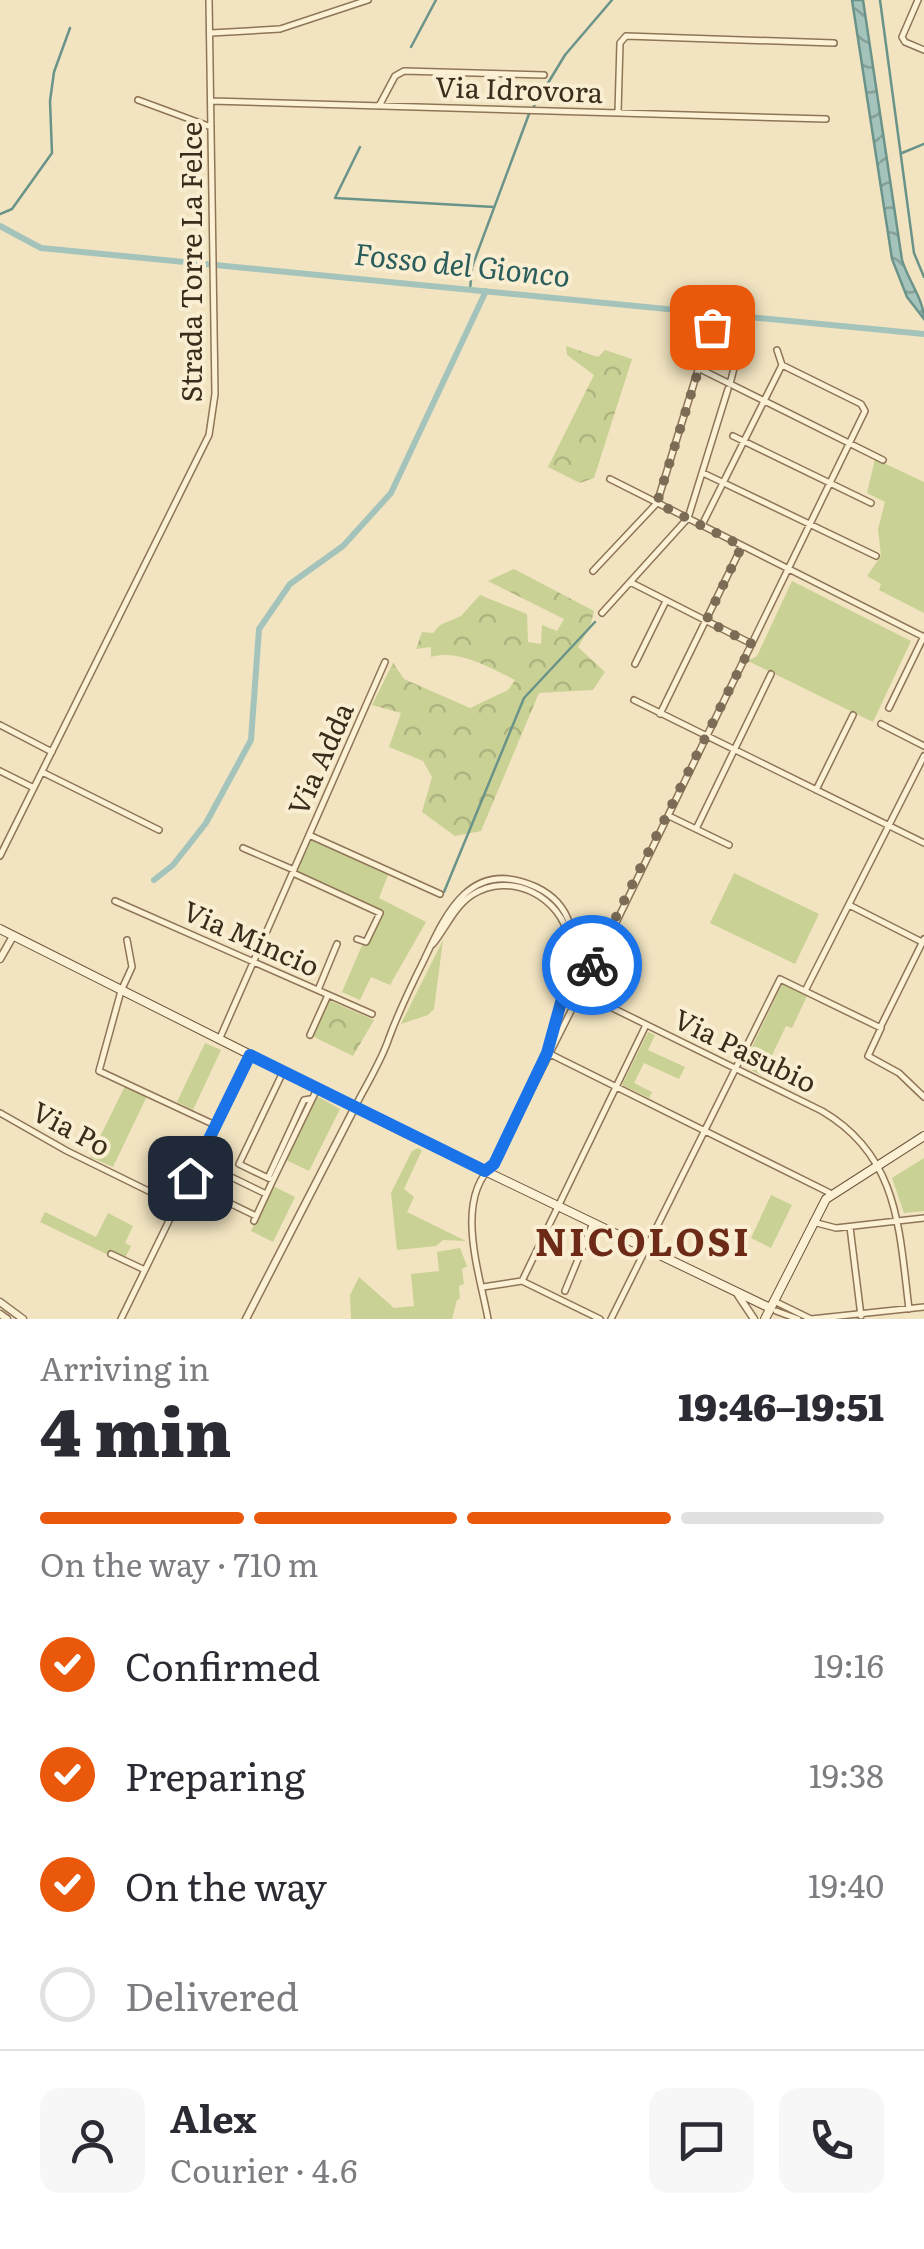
<!DOCTYPE html>
<html lang="en">
<head>
<meta charset="utf-8">
<style>
  body { margin:0; font-family:Literata,serif; background:#f7f7f7; color:#2b2b33; height:100vh; display:flex; flex-direction:column; font-size:38px; white-space:nowrap }
  * { box-sizing:border-box; margin:0 }
  p { font-size:32px; color:#7c7c81 }
  .icon { flex:none; width:55px; height:55px; fill:none; stroke:currentColor; stroke-width:2; stroke-linecap:round; stroke-linejoin:round }
  .map { position:relative; height:1319px; overflow:hidden }
  .drawer { display:flex; flex-direction:column; background:#fff; flex:1 }
  .drawer>* { flex:none }
  .pin { position:absolute; display:grid; place-items:center; width:85px; height:85px; color:#fff; margin:-42px; border-radius:20px; box-shadow:0 5px 15px #0006 }
  .courier { position:absolute; display:grid; place-items:center; width:100px; height:100px; margin:-50px; border:8px solid #1a73e8; border-radius:50%; background:#fff; color:#222; box-shadow:0 2px 12px #0007 }
  .head em { font-style:normal; font-weight:800 }
  .head div { display:flex; flex-direction:column-reverse }
  .head { display:flex; align-items:center; justify-content:space-between; height:170px; padding:0 40px }
  h1 { font-size:65px; font-weight:800; line-height:75px }
  .bar { display:grid; grid-template-columns:repeat(4,1fr); gap:15px 10px; align-content:center; height:120px; padding:0 40px }
  .bar i { height:12px; border-radius:8px; background:#e1e1e2 }
  .bar .on { background:#ea580c }
  .bar p { grid-column:span 4 }
  .line { display:flex; align-items:center; gap:25px; padding:0 40px; border-top:2px solid #e1e1e2 }
  .line div { flex:1 }
  .round { display:grid; place-items:center; flex:none; width:105px; height:105px; border-radius:20px; background:#f7f7f7 }
  ol { padding:0 40px; list-style:none }
  li { display:flex; align-items:center; gap:30px; height:110px }
  li p { margin-inline-start:auto }
  li .icon { padding:10px; border-radius:50%; background:#ea580c; color:#fff; stroke-width:4 }
  li:last-child { color:#7c7c81 }
  li i { width:55px; height:55px; border:5px solid #e1e1e2; border-radius:50% }
  .map>svg:first-child { display:block }
  .green { fill:#c9d194 }
  .forest { fill:url(#forest-crowns) }
  .water { fill:url(#water-waves); stroke:#6a938a; stroke-width:2.5 }
  .lines { fill:none; stroke-linecap:round; stroke-linejoin:round }
  .stream { stroke:#6a938a; stroke-width:2.5 }
  .canal { stroke:#a4c4bb; stroke-width:6 }
  .minor-casing { stroke:#8e7557; stroke-width:8 }
  .tertiary-casing { stroke:#8e7557; stroke-width:9 }
  .secondary-casing { stroke:#6f553a; stroke-width:10 }
  .minor { stroke:#fcf1d5; stroke-width:5 }
  .tertiary { stroke:#fcf1d5; stroke-width:6 }
  .secondary { stroke:#fcf1d5; stroke-width:8 }
  .done { stroke:#7c6c56; stroke-width:10; stroke-dasharray:0 18 }
  .route { stroke:#1a73e8; stroke-width:12 }
  .labels { text-anchor:middle; stroke-width:8; stroke-linejoin:round; paint-order:stroke }
  .street-label { font-size:28px; fill:#3c2c1c; stroke:#f9eed2 }
  .water-label { font-size:30px; font-style:italic; fill:#2a5d5b; stroke:#f9eed2 }
  .district-label { font-size:38px; font-weight:bold; letter-spacing:2.5px; fill:#6d2a17; stroke:#f9eed2 }
</style>
</head>
<body>
<div class="map">
<svg width="924" height="1319" viewBox="0 0 924 1319">
  <defs>
    <pattern id="forest-crowns" width="20" height="18" patternUnits="userSpaceOnUse" patternTransform="scale(2.5)"><rect width="20" height="18" fill="#c9d194"/><path d="M2 6a3 3 0 1 1 6 0M12 15a3 3 0 1 1 6 0" fill="none" stroke="#aeb47f"/></pattern>
    <pattern id="water-waves" width="16" height="10" patternUnits="userSpaceOnUse" patternTransform="scale(2.5)"><rect width="16" height="10" fill="#a4c4bb"/><path d="M0 5q4-4 8 0t8 0" fill="none" stroke="#879f97"/></pattern>
  </defs>
  <rect width="100%" height="100%" fill="#f2e4c1"/>
  <path class="green" d="M875,459L924,482V613L879,590L881,584L867,576L881,556L878,529L885,502L867,493Z
    M792,581L911,641L873,722L748,661L757,656Z
    M309,839L388,875L379,898L426,922L390,985L371,977L360,1000L342,992L363,943L369,944L382,911L295,872Z
    M734,873L819,914L795,964L710,923Z
    M443,940L434,1009L428,1015L401,1024Z
    M782,984L807,996L792,1028L786,1026L762,1076L743,1066Z
    M648,1032L655,1035L648,1050L685,1067L679,1079L644,1063L634,1083L652,1092L649,1098L622,1085Z
    M205,1043L221,1050L193,1110L177,1102Z
    M125,1086L147,1096L113,1167L90,1157Z
    M317,1096L340,1109L309,1171L286,1160Z
    M418,1148L422,1150L404,1189L414,1197L407,1212L466,1241L443,1240L436,1246L397,1250L391,1193L412,1151Z
    M924,1158V1211L904,1213L892,1178Z
    M273,1186L295,1197L273,1242L251,1231Z
    M771,1195L792,1205L771,1248L751,1238Z
    M45,1212L96,1237L108,1213L133,1226L125,1243L131,1246L123,1262L40,1222Z
    M460,1248L467,1266L462,1269L464,1284L459,1286L460,1299L457,1300L452,1319H351L350,1295L359,1277L394,1308L414,1306L411,1274L439,1271L437,1252Z"/>
  <path class="forest" d="M566,346L598,357L605,350L632,359L594,478L580,483L548,467L594,375L567,355Z
    M514,569L594,611L590,627L578,647L605,672L593,690L539,693L481,831L455,836L422,812L432,777L423,761L389,747L401,713L372,705L393,663L404,679L470,708L508,690L515,680C490,668 459,649 431,657V647L416,649L422,632L433,633L440,625L461,616L480,595L527,614L528,642L541,644L542,625L557,631L564,619L488,581Z
    M328,1000L374,1020L353,1056L312,1036Z"/>
  <path class="water" d="M852,0H863L902,260C908,280 924,300 924,319L907,297L892,259Z"/>
  <g class="lines">
    <path class="stream" d="M880,0L914,253L924,277
      M411,47L436,0
      M534,106L565,55L612,0
      M360,147L335,198L494,207
      M902,153L924,144
      M0,214L12,209L52,153L50,101L54,72L70,28
      M470,290L472,267L529,114
      M444,892L524,698L595,622"/>
    <path class="canal" d="M0,226L41,248L924,334
      M154,880L173,865L206,823L251,740L259,629L290,584L343,546L391,493L486,291"/>
    <defs>
      <path id="minor" d="M918,0L902,37L905,42L924,50
        M211,33L280,29L368,0
        M138,100L211,127
        M211,101L826,119
        M379,106L395,76L404,71L544,75
        M618,112L620,43L626,36L834,43
        M698,368L883,460
        M730,384L739,348
        M733,436L871,503
        M703,473L876,556
        M610,479L924,637
        M702,525L782,365
        M593,571L657,503L711,328L719,324L742,325
        M630,582L752,644
        M602,613L688,518L728,389
        M635,664L666,601
        M634,700L924,843
        M889,708L924,636
        M660,714L742,546
        M881,724L924,746
        M0,725L52,752
        M0,771L34,788
        M42,772L159,830
        M816,790L853,715
        M669,816L729,845
        M696,829L771,674
        M309,835L440,894
        M243,848L294,870
        M0,856L209,435L215,394L209,0
        M293,873L380,913L366,942L357,939
        M115,901L372,1014
        M849,905L922,942
        M127,940L132,967L121,991L99,1071L215,1125
        M433,944C446,928 454,907 472,895C510,870 562,897 569,940C571,955 567,972 565,987
        M565 989a8 8 0 1 1 16 0a8 8 0 1 1-16 0Z
        M575,981L588,973L610,935L865,411L861,404L782,365L777,350
        M318,990L337,944
        M581,990L593,970
        M805,991L924,756
        M580,992L822,1111C899,1156 899,1229 909,1309
        M881,1026L924,939
        M310,1035L328,995
        M219,1040L385,662
        M547,1050L564,990
        M548,1053L832,1194
        M355,1107C366,1085 381,1062 389,1038C399,1011 411,986 424,960C446,913 471,857 536,887C578,907 574,943 572,981
        M0,1113L67,1151L177,1205
        M227,1175L266,1194
        M268,1178L239,1164L283,1072
        M268,1178L273,1180L317,1089
        M268,1178L304,1100L310,1099
        M217,1197L256,1216
        M254,1221L273,1180
        M813,1222L836,1228L924,1218
        M850,1227L861,1316
        M111,1254L145,1270
        M522,1281L646,1025
        M483,1287L522,1281L600,1319
        M565,1291L593,1223
        M774,1301L811,1319L924,1307
        M776,1311L798,1319
        M121,1319L250,1055
        M488,1319C480,1274 453,1199 494,1164L579,995
        M611,1319L780,979L881,1028L868,1056L899,1073L924,1097"/>
      <path id="tertiary" d="M0,959L12,938
        M738,1295L754,1319
        M0,1302L23,1319
        M0,1314L7,1319
        M246,1319L355,1107"/>
      <path id="secondary" d="M0,929L404,1132L770,1308
        M765,1319L826,1199L924,1136"/>
    </defs>
    <use href="#minor" class="minor-casing"/>
    <use href="#tertiary" class="tertiary-casing"/>
    <use href="#secondary" class="secondary-casing"/>
    <use href="#minor" class="minor"/>
    <use href="#tertiary" class="tertiary"/>
    <use href="#secondary" class="secondary"/>
  </g>
  <g class="lines">
    <path class="done" d="M592,965L752,644L706,621L742,546L657,503L712,327"/>
    <path class="route" d="M190,1178L250,1055L485,1171L494,1164L547,1053L566,984L585,975L592,965"/>
  </g>
  <g class="labels">
    <g class="street-label">
      <text transform="translate(519 90) rotate(2)" y="10">Via Idrovora</text>
      <text transform="translate(192 262) rotate(-90)" y="10">Strada Torre La Felce</text>
      <text transform="translate(321 759) rotate(-66)" y="10">Via Adda</text>
      <text transform="translate(251 939) rotate(24)" y="10">Via Mincio</text>
      <text transform="translate(745 1051) rotate(26)" y="10">Via Pasubio</text>
      <text transform="translate(71 1129) rotate(28)" y="10">Via Po</text>
    </g>
    <g class="water-label">
      <text transform="translate(462 266) rotate(6)" y="10">Fosso del Gionco</text>
    </g>
    <g class="district-label">
      <text x="643" y="1256">NICOLOSI</text>
    </g>
  </g>
</svg>
<div class="pin" style="left:712px;top:327px;background:#ea580c"><svg class="icon" aria-label="bag" viewBox="0 0 24 24"><path d="M5 8h14l-1 12H6zM9 8a3 3 0 0 1 6 0"/></svg></div>
<div class="pin" style="left:190px;top:1178px;background:#1f2937"><svg class="icon" aria-label="home" viewBox="0 0 24 24"><path d="M3 11l9-7 9 7M6 9v11h12V9"/></svg></div>
<div class="courier" style="left:592px;top:965px"><svg class="icon" aria-label="bike" viewBox="0 0 24 24"><circle cx="6" cy="16" r="4"/><circle cx="18" cy="16" r="4"/><path d="M6 16l4-8h5l3 8M10 8l3 8H6M13 5h3"/></svg></div>
</div>
<section class="drawer">
<div class="head"><div><h1>4 min</h1><p>Arriving in</p></div><em>19:46–19:51</em></div>
<div class="bar"><i class="on"></i><i class="on"></i><i class="on"></i><i></i><p>On the way · 710 m</p></div>
<ol>
<li><svg class="icon" aria-label="check" viewBox="0 0 24 24"><path d="M5 12l5 5 9-10"/></svg>Confirmed<p>19:16</p></li>
<li><svg class="icon" aria-label="check" viewBox="0 0 24 24"><path d="M5 12l5 5 9-10"/></svg>Preparing<p>19:38</p></li>
<li><svg class="icon" aria-label="check" viewBox="0 0 24 24"><path d="M5 12l5 5 9-10"/></svg>On the way<p>19:40</p></li>
<li><i></i>Delivered</li>
</ol>
<div class="line" style="height:180px"><a class="round"><svg class="icon" aria-label="person" viewBox="0 0 24 24"><circle cx="12" cy="8" r="4"/><path d="M4 21q1-7 8-7t8 7"/></svg></a><div><b>Alex</b><p>Courier · 4.6</p></div><a class="round"><svg class="icon" aria-label="chat" viewBox="0 0 24 24"><path d="M4 5h16v11H9l-5 4z"/></svg></a><a class="round"><svg class="icon" aria-label="phone" viewBox="0 0 24 24"><path d="M5 4h4l2 5-3 2q2 4 5 5l2-3 5 2v4C11 20 4 13 5 4z"/></svg></a></div>
</section>
</body>
</html>
